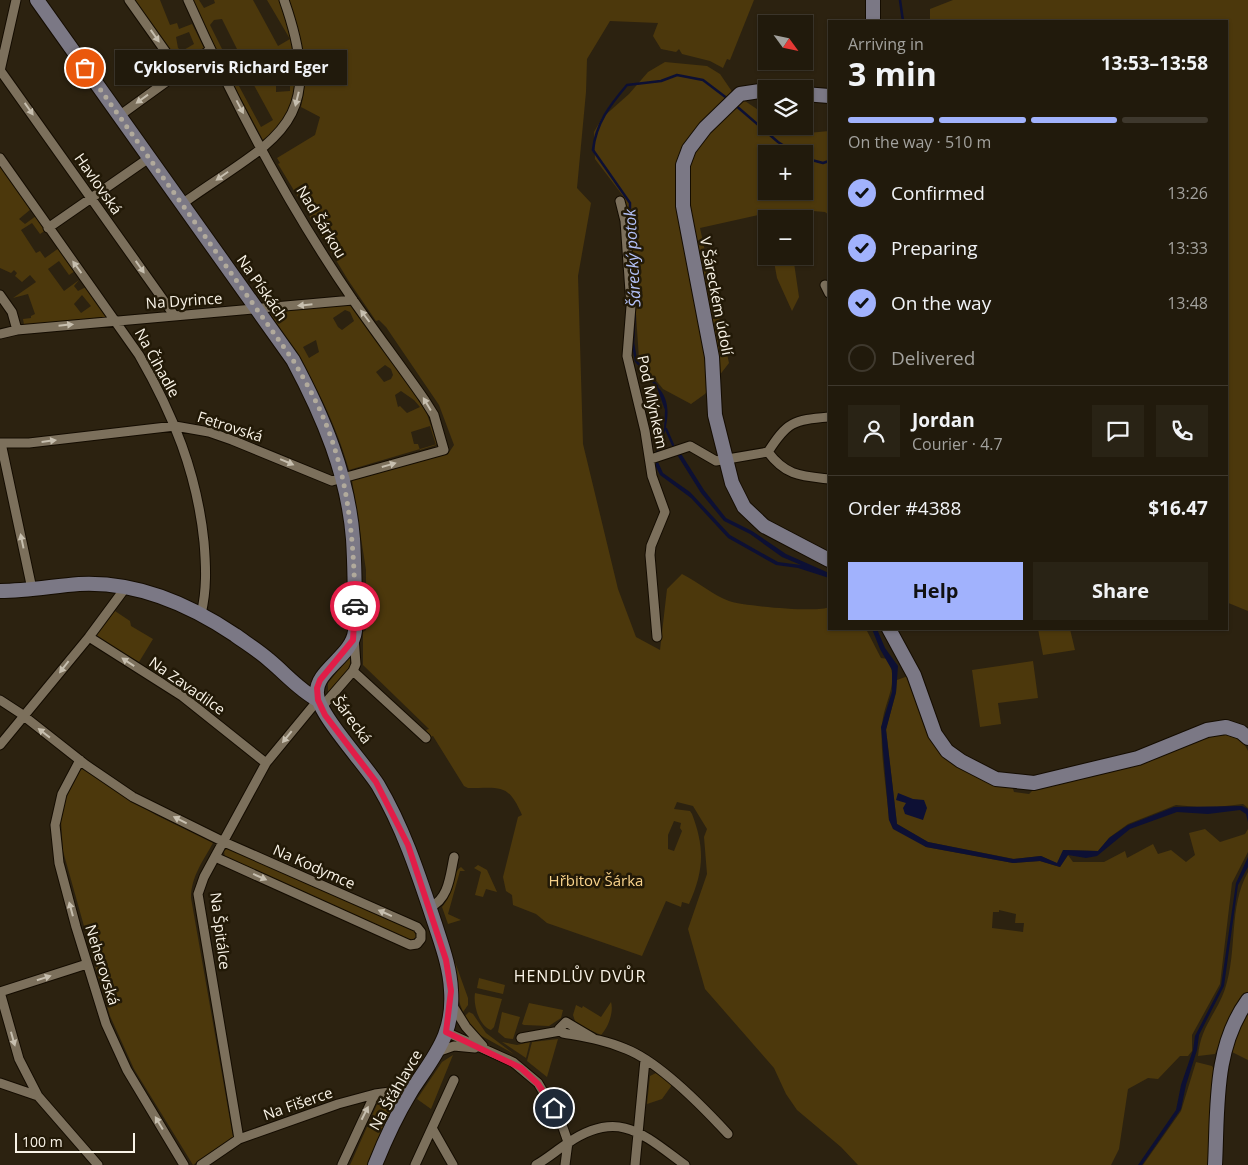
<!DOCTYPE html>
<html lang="en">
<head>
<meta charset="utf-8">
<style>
  body { margin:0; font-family:"Open Sans",sans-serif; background:#292315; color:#f1f3f6; height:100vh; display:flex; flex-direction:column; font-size:19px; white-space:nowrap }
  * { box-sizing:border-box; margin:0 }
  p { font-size:16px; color:#a2a19d }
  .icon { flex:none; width:28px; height:28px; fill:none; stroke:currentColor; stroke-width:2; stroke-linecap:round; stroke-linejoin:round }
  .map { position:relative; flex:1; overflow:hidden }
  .details { position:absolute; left:828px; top:20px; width:400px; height:610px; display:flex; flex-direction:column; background:#211a0c; border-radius:0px; box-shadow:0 1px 4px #0004,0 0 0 1px #3e382d }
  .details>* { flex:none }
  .needle { width:32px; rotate:123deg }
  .buttons { position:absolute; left:758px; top:15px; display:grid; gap:10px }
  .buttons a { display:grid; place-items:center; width:55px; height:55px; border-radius:0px; background:#211a0c; box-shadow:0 1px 4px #0004,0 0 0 1px #3e382d; font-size:25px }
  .scale { position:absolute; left:15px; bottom:12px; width:120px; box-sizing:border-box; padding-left:5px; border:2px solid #f9f3e7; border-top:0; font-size:14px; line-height:18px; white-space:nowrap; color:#f9f3e7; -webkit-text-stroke:4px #221907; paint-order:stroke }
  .pin { position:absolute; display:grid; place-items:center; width:42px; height:42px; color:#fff; margin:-21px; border:2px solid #fff; border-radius:50%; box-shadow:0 1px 5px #0007 }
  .courier { position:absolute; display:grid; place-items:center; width:50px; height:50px; margin:-25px; border:4px solid #e11d48; border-radius:50%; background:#fff; color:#222; box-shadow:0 1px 6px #0007 }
  .bubble { position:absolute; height:35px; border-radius:0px; background:#211a0c; box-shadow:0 1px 4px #0004,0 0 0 1px #3e382d; font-size:16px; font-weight:700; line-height:35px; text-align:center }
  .headline em { font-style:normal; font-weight:700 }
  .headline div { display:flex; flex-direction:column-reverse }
  .headline { display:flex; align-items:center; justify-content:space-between; height:85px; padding:0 20px }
  h1 { font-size:32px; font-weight:700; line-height:38px }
  .bar { display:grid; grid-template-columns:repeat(4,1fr); gap:8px 5px; align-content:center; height:60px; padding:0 20px }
  .bar i { height:6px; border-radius:4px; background:#3e382d }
  .bar .selected { background:#a1b2fd }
  .bar p { grid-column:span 4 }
  .line { display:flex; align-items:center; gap:12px; padding:0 20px; border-top:1px solid #3e382d }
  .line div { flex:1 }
  .round { display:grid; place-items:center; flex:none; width:52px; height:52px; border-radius:0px; background:#292315 }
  ol { padding:0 20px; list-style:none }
  li { display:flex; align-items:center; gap:15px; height:55px }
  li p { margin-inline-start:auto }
  li .icon { padding:5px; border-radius:50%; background:#a1b2fd; color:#111; stroke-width:4 }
  li:last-child { color:#a2a19d }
  li i { width:28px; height:28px; border:2px solid #3e382d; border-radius:50% }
  .button { display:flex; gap:10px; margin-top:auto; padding:10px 20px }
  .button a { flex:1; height:58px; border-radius:0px; background:#a1b2fd; color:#111; font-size:20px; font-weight:700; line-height:58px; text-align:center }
  .button a+a { background:#292315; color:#f1f3f6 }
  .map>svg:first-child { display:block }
  .green { fill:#4c380c; fill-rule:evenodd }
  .water { fill:#0d1034 }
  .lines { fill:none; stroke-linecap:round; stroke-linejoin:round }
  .stream { stroke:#0d1034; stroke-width:2.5 }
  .street-casing { stroke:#140c00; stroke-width:11 }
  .secondary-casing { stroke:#140c00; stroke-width:16 }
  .street { stroke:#7c705c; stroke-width:9 }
  .secondary { stroke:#7b7885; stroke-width:14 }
  .oneway { fill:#c7bfaf }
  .done { stroke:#b1aa9c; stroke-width:5; stroke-dasharray:0 9 }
  .route { stroke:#e11d48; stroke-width:6 }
  .labels { text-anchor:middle; stroke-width:5; stroke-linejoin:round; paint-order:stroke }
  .street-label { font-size:15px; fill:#f9f3e7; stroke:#221907 }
  .park-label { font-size:15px; fill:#f9d38b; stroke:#221907 }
  .water-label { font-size:16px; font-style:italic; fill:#b4c2f9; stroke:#221907 }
  .neighbourhood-label { font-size:16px; letter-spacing:1px; fill:#f9f3e7; stroke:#221907 }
</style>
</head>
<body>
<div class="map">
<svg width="1248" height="1165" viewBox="0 0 1248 1165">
  <rect width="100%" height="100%" fill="#2c2210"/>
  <path class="green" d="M134,0H160L170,25L177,23L179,29L192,24L205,50L180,68ZM189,32L194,44L182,51L178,48L176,37Z
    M192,0H199L204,8L215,3L214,0H253L278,46L290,39L267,0H281C296,43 314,114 264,142L201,23ZM222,19L240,55L228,61L210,25L214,20ZM276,65H290V91L276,92ZM244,67L273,120L261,127L232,73Z
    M289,0H754L730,60L727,59L723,68L710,61L682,54L679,49L676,52L661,49L653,36L658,23L610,21L587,59L586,92L577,188L591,203L578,276L583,444L618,589L636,637L660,650L667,589L682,574C698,582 713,595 729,601C742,606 820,613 829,607V629H866L881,658L888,659C900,686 883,701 882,727C880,753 887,792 889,820L926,847L1013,863L1040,861L1060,867L1068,855L1073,862H1104L1125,851L1127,858L1153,844L1158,854L1171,850L1186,862L1195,855L1189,833L1205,829L1220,842L1245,834L1248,829V852L1232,883L1220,984L1192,1035V1051L1188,1056H1180L1158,1079L1148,1078L1128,1089L1119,1149L1111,1165H858L841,1147L797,1110L786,1094L774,1068L705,989L688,929L707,874L704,837L707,829L693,806L677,802L674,809L690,811L692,814C705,848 704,871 689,904L682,902L681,907L666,901L642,956L547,923L536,914L513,905L512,895L506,891L503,877L518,817L522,815C508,783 501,788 468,788L464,786L433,736L430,737L426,730L429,729L363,665V632L366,630V570L352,480L448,454L454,445L439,405L386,327L379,320L376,321L348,280L278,164L280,163L277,158L315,135L320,117L301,107C310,70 301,36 289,0ZM674,821L681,823L680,828L682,831L674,851L668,849V835ZM999,910L1016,914L1015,923H1024L1023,932L992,928L993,912H999Z
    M953,0H1248V611L1226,602V21H930V9Z
    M665,62L707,66L720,74L733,93L766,115V126H785L808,133L829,131V215L825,212L813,211L804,224V219H775L776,211L700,228L729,363L705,394L691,404L663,389L639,359L629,211L623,196L595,159L594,132L602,118L629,94L648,72ZM766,154H804V191H766Z
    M0,165L31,209L19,219L25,224L36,216L46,230L40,234L32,223L21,230L36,253L40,251L45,258L59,248L75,271L69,275L59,261L48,269L64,291L79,280L74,286L78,291L86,287L106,315L105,317L24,325L23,319L31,318V316L35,314L28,294L13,298L36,282L30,275L22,282L15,276L17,273L14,270L11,273L0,268ZM82,295L91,306L81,313L74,304Z
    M773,256H793L799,297L792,311L777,278Z
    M351,304L425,408L437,444L349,470C333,413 305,364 271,315L273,311ZM345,310L350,312L354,321L342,330L338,327L333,318ZM316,340L319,352L309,358L303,347ZM385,365L391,369L393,375L391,379L384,382L376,372ZM401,391L414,400L420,407L407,413L400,406L398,407L395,395ZM430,426L436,445L420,450L418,444H414L411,432Z
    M115,611L130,621L131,626L153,639L139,662L95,637Z
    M1038,629H1070L1075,650L1043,655Z
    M350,656V667L331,692H328V683Z
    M1033,661L1038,698L998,703L1001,724L980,727L972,670Z
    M908,676L933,740L1012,786L1014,792L1029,794L1034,789L1219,732C1231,734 1243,739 1248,751V808L1243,804L1208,808L1176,805L1128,824L1110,837L1098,851L1064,850L1058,864L1041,856L1014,859L928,842L897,824L886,729L896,693L897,680Z
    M82,769L156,815L213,843C203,861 191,877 191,898L233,1137L193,1165L134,1069L110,1016L94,962L63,851L61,821L66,798L79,772Z
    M228,848L415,930L416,937L410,941L225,858L224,851Z
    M478,865L487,870L497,892L486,889L483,897L475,895L481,872L474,868Z
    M461,867L465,871H460L448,914L461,920L448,924L442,907C453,896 451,873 461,867Z
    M1248,872V992L1232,1013L1215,1054L1198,1056C1201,1025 1216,1015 1225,989C1238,950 1228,908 1248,872Z
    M455,962L468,998V1005L463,1012L458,999Z
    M479,978L505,985L503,994L477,988Z
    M475,993L502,999L494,1027L491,1030C479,1026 473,1005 475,993Z
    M611,1002C614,1012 608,1028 601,1035L576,1024L573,1015L576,1005L582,1008L583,1006L601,1017Z
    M529,1003L563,1010L561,1018L549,1026L524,1025L522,1024Z
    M1248,1008V1060L1228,1050Z
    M469,1012L473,1014L486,1033L514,1054L478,1034L464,1017Z
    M502,1012L520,1017L513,1039L505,1038L498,1032Z
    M558,1039L547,1077L527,1061L532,1042Z
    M502,1042L517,1045L530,1042L526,1058Z
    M453,1055L431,1109L417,1099L442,1062Z
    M1196,1062L1212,1066L1215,1071L1208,1165H1143L1181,1111Z
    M656,1073L672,1085L662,1099L647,1104L650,1076Z
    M386,1096L392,1100L394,1106L370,1165H350L379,1100Z"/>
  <path class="water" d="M656,385C679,407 661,436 658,462L663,473L690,492L730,535L778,562L801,565L782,557L750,534L724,521L701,493L676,453L680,452L704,490L726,518L752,531L786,554L829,573V578L798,568L776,565L728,538L691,498L660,475L656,467L655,454L664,430L665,410Z
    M872,629H877L885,648L898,666L896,692L886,730L897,824L928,842L1013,859L1041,856L1057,863L1063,850L1098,851L1109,838L1128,825L1174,807L1242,806L1248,809V822L1246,814L1240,810L1208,814L1177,812L1130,829L1097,856L1086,858L1068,855L1060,867L1040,861L1013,863L926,847L893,829L889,820L881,727L892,692V670L880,649Z
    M898,793L913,799L924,800L927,808L923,820L905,814L903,808L906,803L896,800Z
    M1248,857V867L1238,885L1224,986L1199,1035L1197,1050L1186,1085L1181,1109L1142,1165H1138L1176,1110L1181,1085L1193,1050L1195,1036L1221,986L1236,883Z"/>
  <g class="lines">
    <path class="stream" d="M900,0L903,21
      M734,104L778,142L797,154
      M804,158L823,163L829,161
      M630,229V203L593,150C596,123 610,105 627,85L661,81L677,75L703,80L728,99
      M635,307L633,343L636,361L657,386
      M666,429L673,445"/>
    <defs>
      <path id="street" d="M129,0L180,72
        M0,70L174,315
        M0,71L16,0
        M119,116L210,50
        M0,158L139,355C173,414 197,473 204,542C206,566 207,590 201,614
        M620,201L625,221L631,306L627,356L645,431L652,476L665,512L651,546L650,555L657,637
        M182,204C274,138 329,128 284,0
        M48,228L149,158
        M825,285L829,293
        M0,295L12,312L17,330
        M0,334L17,330L353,300
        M0,443H29L175,426L209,432L232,440L332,481L444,450L434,415L424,399C401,366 376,333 353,300C289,207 234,103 188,0
        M1,443L32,589
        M768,452C787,422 793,420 829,417
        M651,459L690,446L716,461L768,452C786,476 801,476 829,479
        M89,637L182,696L266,763
        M353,671L426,738
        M0,700L20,713L86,765L133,797L224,842L417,927L421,932V939L417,944L410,945L215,857
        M321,708L353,671L356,664L354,637
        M0,745L89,637L126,587
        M80,760L62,794L55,825L59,863L76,927L106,1024L127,1070L184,1165
        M430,907C449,899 450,875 454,857
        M0,992L19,1059L38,1096L98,1165
        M0,992L87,964
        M451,1003L466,1027L483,1046
        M446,1032L513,1062L538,1083L561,1122L568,1142L565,1165
        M521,1038L560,1031
        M593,1038L566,1022L559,1029L563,1033C584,1037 605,1040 626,1049C659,1062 704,1108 728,1134
        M437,1052L454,1046L475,1048
        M0,1083L38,1096
        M432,1128L453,1165
        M239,1139L198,894L204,877L266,763L318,700
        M201,1165L239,1139L338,1104L375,1094L412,1089
        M342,1165L375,1094
        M415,1165L454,1080
        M536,1165C548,1158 557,1150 568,1143C619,1108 644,1135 685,1165
        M635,1165L645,1060"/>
      <path id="secondary" d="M37,0L293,360C323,416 348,475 353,539C355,570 355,600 355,631C352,657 315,670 317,694C319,715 364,763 378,785C404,829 419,876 435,924C442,946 450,967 451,990C452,1004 450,1022 445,1035C437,1056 421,1075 410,1093C396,1116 385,1140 375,1165
        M873,21V0
        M766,90L740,94L705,128L689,149L683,165V206L712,357L715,415L732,483L744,507L764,526L829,560
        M804,94L829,96
        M0,591C27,591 53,586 79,584C136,581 189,604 235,635C246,643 259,651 269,660C286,674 299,690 318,700
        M889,629L914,675L935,734L947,751L961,761L996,779L1034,783L1138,758L1207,730L1226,727L1241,732L1248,738
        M1215,1165C1218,1109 1213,1048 1248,1000"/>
    </defs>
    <use href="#street" class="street-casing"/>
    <use href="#secondary" class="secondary-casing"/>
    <use href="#street" class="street"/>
    <use href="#secondary" class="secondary"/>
  </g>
  <defs><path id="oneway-solid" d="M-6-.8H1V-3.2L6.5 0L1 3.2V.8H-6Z" transform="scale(1.25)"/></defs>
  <g class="oneway">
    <use href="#oneway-solid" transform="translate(155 36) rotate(55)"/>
    <use href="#oneway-solid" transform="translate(142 99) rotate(144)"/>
    <use href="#oneway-solid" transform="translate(297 99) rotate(104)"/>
    <use href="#oneway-solid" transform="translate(240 107) rotate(62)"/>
    <use href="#oneway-solid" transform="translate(29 109) rotate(55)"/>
    <use href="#oneway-solid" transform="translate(222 176) rotate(145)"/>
    <use href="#oneway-solid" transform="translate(77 267) rotate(-126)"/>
    <use href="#oneway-solid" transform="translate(140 267) rotate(55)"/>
    <use href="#oneway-solid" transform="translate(305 305) rotate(174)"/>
    <use href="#oneway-solid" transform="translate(365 316) rotate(-127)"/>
    <use href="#oneway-solid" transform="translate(66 325) rotate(-6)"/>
    <use href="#oneway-solid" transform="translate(427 404) rotate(-121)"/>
    <use href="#oneway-solid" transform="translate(49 441) rotate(-7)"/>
    <use href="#oneway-solid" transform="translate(287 462) rotate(23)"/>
    <use href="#oneway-solid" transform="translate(389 465) rotate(-16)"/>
    <use href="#oneway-solid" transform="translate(22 541) rotate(-102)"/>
    <use href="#oneway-solid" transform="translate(128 662) rotate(-147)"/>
    <use href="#oneway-solid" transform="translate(64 667) rotate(128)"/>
    <use href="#oneway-solid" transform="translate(44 733) rotate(-142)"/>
    <use href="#oneway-solid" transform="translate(287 737) rotate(129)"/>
    <use href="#oneway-solid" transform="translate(180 820) rotate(-153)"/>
    <use href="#oneway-solid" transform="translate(260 877) rotate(24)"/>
    <use href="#oneway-solid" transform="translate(71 909) rotate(-105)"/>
    <use href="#oneway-solid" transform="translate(385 913) rotate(-156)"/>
    <use href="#oneway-solid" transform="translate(44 978) rotate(-18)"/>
    <use href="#oneway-solid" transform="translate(13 1039) rotate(74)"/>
    <use href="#oneway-solid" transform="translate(365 1113) rotate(-63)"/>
    <use href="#oneway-solid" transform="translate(159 1123) rotate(-121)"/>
  </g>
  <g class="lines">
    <path class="done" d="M85,68L293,360C301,374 310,389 317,404C348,467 354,537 355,606"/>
    <path class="route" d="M355,606L353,640L320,680L317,688L318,700L325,715L376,782L408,845L446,960L451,991L446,1032L521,1068L538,1084L554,1108"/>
  </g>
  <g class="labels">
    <g class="street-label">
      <text transform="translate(98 184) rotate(55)" y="5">Havlovská</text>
      <text transform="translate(321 222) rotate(59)" y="5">Nad Šárkou</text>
      <text transform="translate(262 288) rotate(55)" y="5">Na Pískách</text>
      <text transform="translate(716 296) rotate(79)" y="5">V Šáreckém údolí</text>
      <text transform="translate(184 301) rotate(-4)" y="5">Na Dyrince</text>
      <text transform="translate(157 363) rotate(61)" y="5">Na Čihadle</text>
      <text transform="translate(652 402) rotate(78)" y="5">Pod Mlýnkem</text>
      <text transform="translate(230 427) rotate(18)" y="5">Fetrovská</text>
      <text transform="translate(187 686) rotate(35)" y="5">Na Zavadilce</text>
      <text transform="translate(352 720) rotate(54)" y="5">Šárecká</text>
      <text transform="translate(314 867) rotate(24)" y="5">Na Kodymce</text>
      <text transform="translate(220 931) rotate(83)" y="5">Na Špitálce</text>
      <text transform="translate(102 965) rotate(73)" y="5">Neherovská</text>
      <text transform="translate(396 1090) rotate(-60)" y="5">Na Šťáhlavce</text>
      <text transform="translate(298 1104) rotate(-19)" y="5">Na Fišerce</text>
    </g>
    <g class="park-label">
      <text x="596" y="886">Hřbitov Šárka</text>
    </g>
    <g class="water-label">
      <text transform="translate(632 258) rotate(-93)" y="6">Šárecký potok</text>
    </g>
    <g class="neighbourhood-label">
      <text x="580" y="982">HENDLŮV DVŮR</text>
    </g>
  </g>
</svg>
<div class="buttons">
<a><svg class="needle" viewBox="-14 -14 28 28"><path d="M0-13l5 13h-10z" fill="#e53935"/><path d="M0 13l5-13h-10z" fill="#a2a19d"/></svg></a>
<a><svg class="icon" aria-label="layers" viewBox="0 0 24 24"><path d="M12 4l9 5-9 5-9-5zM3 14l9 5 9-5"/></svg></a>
<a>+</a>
<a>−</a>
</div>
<div class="scale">100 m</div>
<div class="pin" style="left:85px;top:68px;background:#ea580c"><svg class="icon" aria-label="bag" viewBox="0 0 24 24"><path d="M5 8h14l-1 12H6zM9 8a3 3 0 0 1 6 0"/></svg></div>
<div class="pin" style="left:554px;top:1108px;background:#1f2937"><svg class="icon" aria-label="home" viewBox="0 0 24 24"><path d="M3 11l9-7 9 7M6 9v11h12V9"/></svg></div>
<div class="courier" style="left:355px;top:606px"><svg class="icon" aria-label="car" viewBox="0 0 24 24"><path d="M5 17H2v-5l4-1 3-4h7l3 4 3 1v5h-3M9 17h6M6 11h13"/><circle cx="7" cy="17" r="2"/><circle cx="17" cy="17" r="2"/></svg></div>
<div class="bubble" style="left:115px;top:50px;width:232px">Cykloservis Richard Eger</div>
<section class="details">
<div class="headline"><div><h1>3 min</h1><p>Arriving in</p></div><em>13:53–13:58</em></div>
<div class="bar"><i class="selected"></i><i class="selected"></i><i class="selected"></i><i></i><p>On the way · 510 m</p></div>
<ol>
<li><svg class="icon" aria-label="check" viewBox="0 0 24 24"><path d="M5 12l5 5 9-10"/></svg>Confirmed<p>13:26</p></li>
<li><svg class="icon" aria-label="check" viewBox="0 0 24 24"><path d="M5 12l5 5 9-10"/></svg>Preparing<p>13:33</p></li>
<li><svg class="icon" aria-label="check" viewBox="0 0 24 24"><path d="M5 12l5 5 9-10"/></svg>On the way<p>13:48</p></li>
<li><i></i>Delivered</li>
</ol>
<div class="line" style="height:90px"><a class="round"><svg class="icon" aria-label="person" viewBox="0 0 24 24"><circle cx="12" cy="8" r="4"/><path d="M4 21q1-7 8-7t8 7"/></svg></a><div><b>Jordan</b><p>Courier · 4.7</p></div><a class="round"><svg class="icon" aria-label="chat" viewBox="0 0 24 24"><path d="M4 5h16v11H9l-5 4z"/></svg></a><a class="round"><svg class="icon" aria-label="phone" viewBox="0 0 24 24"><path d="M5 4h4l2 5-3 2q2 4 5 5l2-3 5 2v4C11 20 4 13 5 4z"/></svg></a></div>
<div class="line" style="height:65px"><div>Order #4388</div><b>$16.47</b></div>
<div class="button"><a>Help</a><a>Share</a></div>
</section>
</div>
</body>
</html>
